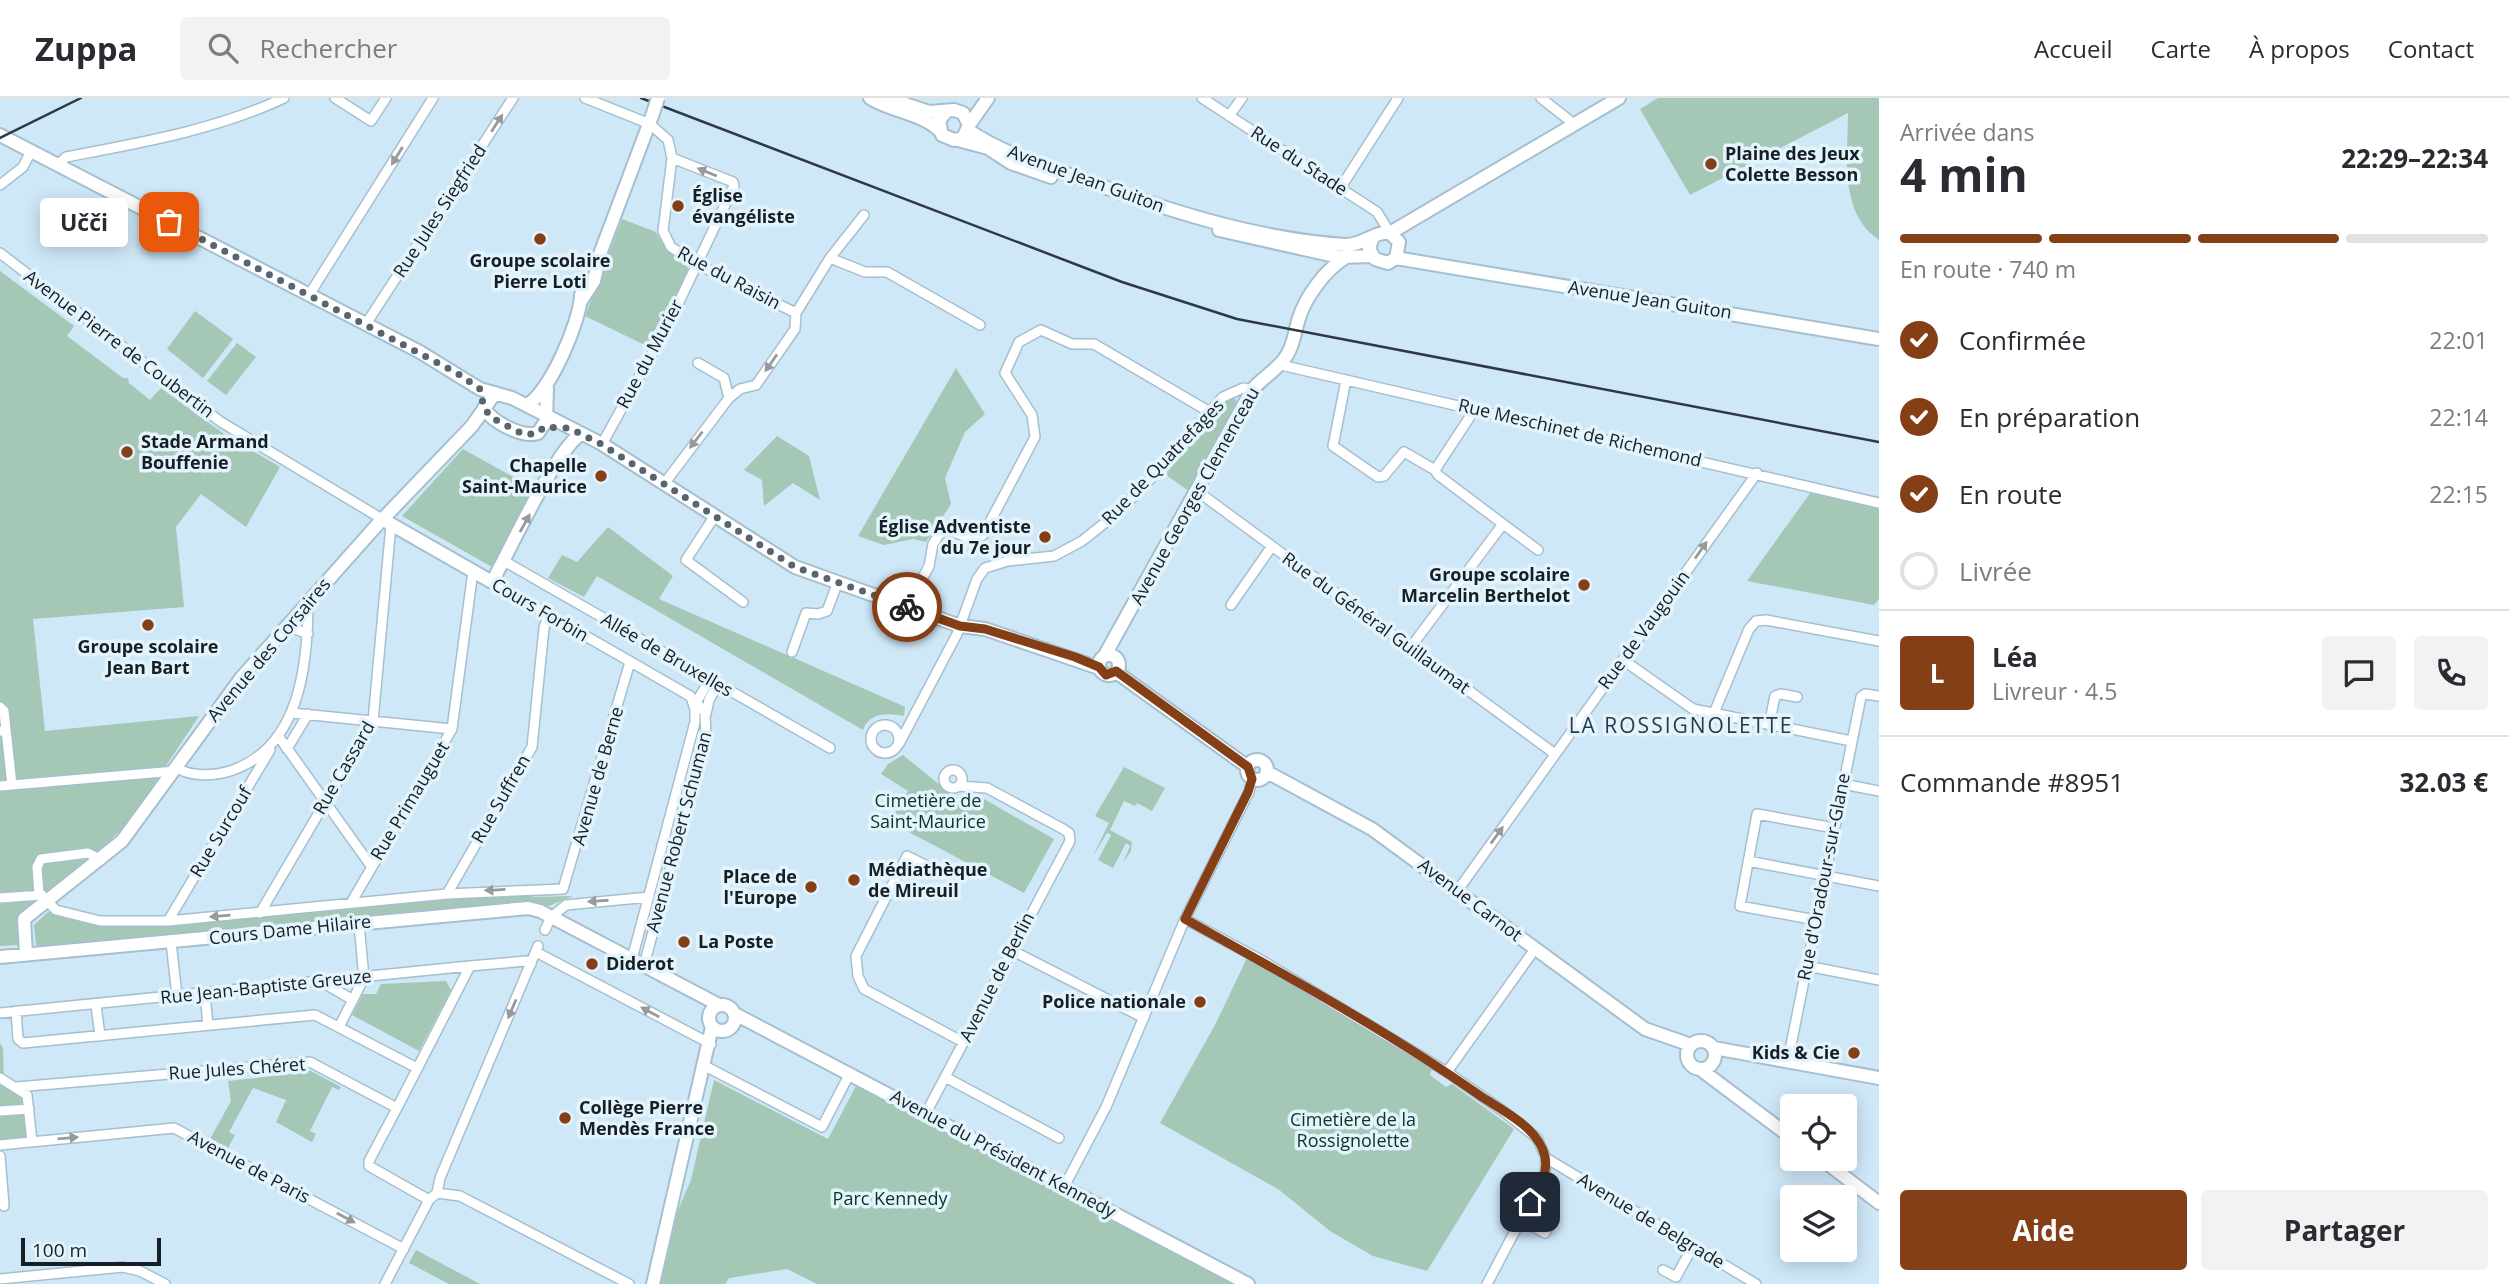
<!DOCTYPE html>
<html lang="fr">
<head>
<meta charset="utf-8">
<style>
  body { margin:0; font-family:"Open Sans",sans-serif; background:#f2f2f3; color:#2b2b33; height:100vh; display:flex; flex-direction:column; font-size:26px; white-space:nowrap }
  * { box-sizing:border-box; margin:0 }
  p { font-size:23px; color:#7c7c81 }
  .icon { flex:none; width:38px; height:38px; fill:none; stroke:currentColor; stroke-width:2; stroke-linecap:round; stroke-linejoin:round }
  .map { position:relative; flex:1; overflow:hidden }
  .side { display:flex; flex-direction:column; background:#fff; width:630px }
  .side>* { flex:none }
  .fabs { position:absolute; left:1780px; top:996px; display:grid; gap:14px }
  .fabs a { display:grid; place-items:center; width:77px; height:77px; border-radius:7px; background:#fff; box-shadow:0 4px 18px #0003; font-size:35px }
  .scale { position:absolute; left:21px; bottom:18px; width:140px; box-sizing:border-box; padding-left:7px; border:4px solid #161f25; border-top:0; font-size:19px; line-height:24px; white-space:nowrap; color:#161f25; -webkit-text-stroke:5px #e4f4fd; paint-order:stroke }
  .pin { position:absolute; display:grid; place-items:center; width:60px; height:60px; color:#fff; margin:-30px; border-radius:14px; box-shadow:0 4px 10px #0006 }
  .courier { position:absolute; display:grid; place-items:center; width:70px; height:70px; margin:-35px; border:5px solid #853f17; border-radius:50%; background:#fff; color:#222; box-shadow:0 2px 9px #0007 }
  .bubble { position:absolute; height:49px; border-radius:7px; background:#fff; box-shadow:0 4px 18px #0003; font-size:23px; font-weight:700; line-height:49px; text-align:center }
  .headline em { font-style:normal; font-weight:700 }
  .headline div { display:flex; flex-direction:column-reverse }
  .headline { display:flex; align-items:center; justify-content:space-between; height:119px; padding:0 21px }
  h1 { font-size:46px; font-weight:700; line-height:52px }
  .bar { display:grid; grid-template-columns:repeat(4,1fr); gap:10px 7px; align-content:center; height:84px; padding:0 21px }
  .bar i { height:9px; border-radius:5px; background:#e1e1e2 }
  .bar .active { background:#853f17 }
  .bar p { grid-column:span 4 }
  .line { display:flex; align-items:center; gap:18px; padding:0 21px; border-top:2px solid #e1e1e2 }
  .line div { flex:1 }
  .round { display:grid; place-items:center; flex:none; width:74px; height:74px; border-radius:7px; background:#f2f2f3 }
  ol { padding:0 21px; list-style:none }
  li { display:flex; align-items:center; gap:21px; height:77px }
  li p { margin-inline-start:auto }
  li .icon { padding:7px; border-radius:50%; background:#853f17; color:#fff; stroke-width:4 }
  li:last-child { color:#7c7c81 }
  li i { width:38px; height:38px; border:4px solid #e1e1e2; border-radius:50% }
  .action { display:flex; gap:14px; margin-top:auto; padding:14px 21px }
  .action a { flex:1; height:80px; border-radius:7px; background:#853f17; color:#fff; font-size:28px; font-weight:700; line-height:80px; text-align:center }
  .action a+a { background:#f2f2f3; color:#2b2b33 }
  header { display:flex; align-items:center; gap:42px; box-sizing:border-box; height:98px; padding:0 35px; background:#fff; border-bottom:2px solid #e1e1e2 }
  header strong { font-size:33px }
  nav { display:flex; gap:38px; margin-inline-start:auto; font-size:24px }
  .search { width:490px; height:63px; background:#f2f2f3; display:flex; align-items:center; gap:18px; box-sizing:border-box; padding:0 24px; border-radius:7px; color:#7c7c81; font-size:26px }
  main { display:flex; flex:1; min-height:0 }
  .map>svg:first-child { display:block }
  .green { fill:#a4c7b6 }
  .lines { fill:none; stroke-linecap:round; stroke-linejoin:round }
  .street-casing { stroke:#a6bfce; stroke-width:12 }
  .secondary-casing { stroke:#a6bfce; stroke-width:16 }
  .street { stroke:#fff; stroke-width:9 }
  .secondary { stroke:#fff; stroke-width:12 }
  .rail { stroke:#2e3941; stroke-width:2.5 }
  .secondary-bridge-casing { stroke:#a6bfce; stroke-width:16; stroke-linecap:butt }
  .secondary-bridge { stroke:#fff; stroke-width:12 }
  .oneway { fill:#969a9d }
  .done { stroke:#57656f; stroke-width:7; stroke-dasharray:0 12.6 }
  .route { stroke:#853f17; stroke-width:9 }
  .poi-dot { fill:#853f17; stroke:#e4f4fd; stroke-width:2.5 }
  .labels { text-anchor:middle; stroke-width:7; stroke-linejoin:round; paint-order:stroke }
  .poi-label { font-size:18px; font-weight:bold; fill:#161f25; stroke:#e4f4fd; text-anchor:start }
  .street-label { font-size:18px; fill:#161f25; stroke:#e4f4fd }
  .park-label { font-size:18px; fill:#083424; stroke:#e4f4fd }
  .quarter-label { font-size:21px; letter-spacing:2px; fill:#273c48; stroke:#e4f4fd }
</style>
</head>
<body>
<header>
<strong>Zuppa</strong>
<div class="search"><svg class="icon" aria-label="search" viewBox="0 0 24 24"><circle cx="10" cy="10" r="6"/><path d="M15 15l6 6"/></svg>Rechercher</div>
<nav><a>Accueil</a><a>Carte</a><a>À propos</a><a>Contact</a></nav>
</header>
<main>
<div class="map">
<svg width="1879" height="1186" viewBox="0 0 1879 1186">
  <rect width="100%" height="100%" fill="#cfe8f8"/>
  <path class="green" d="M1658,0H1879V142C1838,115 1848,56 1848,15L1690,97L1640,11Z
    M622,121L656,134L662,145L687,166L688,172L651,250L585,218Z
    M0,173L74,228L67,238L123,280H128L129,285L150,302L161,290L227,338L280,369L246,429L201,396L176,429L184,509L33,521L45,633L199,618L128,725L80,771L22,813L17,822L18,847L0,848Z
    M195,213L233,241L203,280L167,251Z
    M237,245L256,259L226,297L207,283Z
    M956,270L985,316L965,334L945,380L951,406L926,444L913,441L884,447L858,438Z
    M1234,300L1238,306L1190,394L1162,374L1222,304Z
    M777,338L809,358L820,402L793,385L764,408L762,382L744,372Z
    M463,351L533,390L492,469L402,418Z
    M1813,391L1879,409V501L1874,507L1747,483Z
    M608,429L673,478L659,501L892,603L905,609L904,618C889,615 869,614 863,632L597,478L584,499L548,480L562,457L577,464Z
    M903,657L958,702L984,701L1054,741L1024,795L890,724L908,693L881,676L888,666Z
    M1124,669L1165,690L1152,713L1137,705L1135,708L1124,703L1110,732L1132,744L1131,753L1123,765L1130,748L1126,745L1113,770L1098,762L1111,737L1107,735L1092,760L1109,725L1095,718Z
    M507,794L532,795V799L573,798L549,808L530,803L46,850L39,849L36,847L34,827L48,814L104,827L150,828Z
    M1247,860L1432,971L1430,977L1446,989L1452,986L1514,1031L1427,1173L1373,1158L1330,1133L1278,1091L1160,1025L1215,927Z
    M446,883L451,892L419,953L352,917L363,896H376L381,886Z
    M0,945L3,950L4,982L24,993L32,1044L0,1047Z
    M307,971L341,989L339,992L332,989L310,1033L316,1036L312,1044L276,1024L286,1002L253,990L229,1034L235,1037L228,1050L210,1041L231,1003L228,983L291,976L292,972Z
    M714,982L828,1041L857,986L1236,1186H817L787,1171L729,1180L725,1186H661L678,1112L691,1082Z
    M416,1152L480,1186H449L409,1165Z"/>
  <g class="lines">
    <defs>
      <path id="street" d="M335,0L371,23L386,0
        M585,0L650,26L668,42L672,60L663,133L671,149L697,166L796,215
        M1202,0L1377,114L1390,135
        M1541,0L1574,26
        M1229,18L1242,0
        M59,66L66,59C139,45 216,32 284,0
        M0,87L23,69L31,53
        M1341,89L1398,0
        M0,155L221,324L382,421
        M830,160L864,117
        M309,197L433,0
        M366,226L513,0
        M698,265L724,280L729,300
        M1281,267L1879,405
        M1346,282L1333,348L1378,379L1384,378L1404,354L1435,372
        M602,346L669,225L734,88L733,84L672,60
        M664,386L729,300L740,291L756,287L795,231L796,215L830,160L865,174H887L980,227
        M1197,393L1555,656
        M714,419L686,462L743,504
        M1503,426L1538,452
        M504,463L830,650
        M492,484L690,598L705,614L706,639L644,867
        M1231,507L1272,448
        M907,509L929,468L933,446L940,435L951,433L972,441L983,437L1035,339L1032,317L1005,275L1019,244L1041,232L1072,246H1094L1208,313
        M287,528L308,536
        M1410,550L1503,426L1438,377L1435,372L1475,311
        M792,554L806,515L818,516L827,513L837,486
        M1623,562L1693,611L1851,643
        M697,603L710,581
        M0,609L4,613L6,632
        M292,615L452,631
        M1714,615L1749,531L1756,523L1766,522L1879,543
        M706,616L709,602L718,586
        M871 641a14 14 0 1 1 28 0a14 14 0 1 1-28 0Z
        M1769,627L1775,598L1781,596L1797,599
        M0,633L6,632L12,687
        M279,639L371,768
        M899,646L957,536L977,481L985,470L1008,463L1054,458L1082,443L1116,416L1143,389L1223,299L1243,290L1252,292
        M287,651L308,616
        M177,670C192,679 214,678 230,673C300,650 308,567 308,503
        M944 681a9 9 0 1 1 18 0a9 9 0 1 1-18 0Z
        M1843,686L1879,693
        M0,688L175,673
        M1748,763L1879,788
        M931,770L907,758L856,858L858,878L864,891L963,944
        M1458,792L1757,375
        M39,796L37,769L41,761L88,755L101,762
        M447,796L532,649L544,530L548,518
        M0,800L42,797
        M47,803L56,812L100,823H168L447,796L563,791L630,564
        M351,805L452,631L473,473
        M260,815L373,623L391,427
        M1185,821L1261,862L1447,974L1503,1013L1537,1040L1546,1060L1545,1076L1487,1186
        M1816,822L1740,808L1757,716L1834,730
        M168,823L270,652
        M545,832L551,819L566,807L649,799
        M171,844L177,898
        M1011,852L1144,920
        M536,854L711,946
        M632,861L695,624V611L691,599
        M1807,868L1879,882
        M322,884L353,902
        M205,896L208,927
        M96,907L100,938
        M16,913L18,941L23,945L315,917L417,970
        M0,915L470,868L526,863L531,866
        M339,929L364,880L359,826
        M1788,962L1861,599L1865,596L1879,598
        M705,968L822,1029L850,975
        M1447,974L1535,851
        M945,979L1059,1040
        M0,980L27,997L32,1044
        M17,989L310,964L397,1010L369,1063V1068L429,1102
        M397,1010L470,868
        M0,1013L29,1011
        M926,1015L1070,743L1069,735L1063,731L987,690L959,688
        M0,1047L174,1030L404,1151
        M0,1058L4,1108
        M1546,1060L1756,1186
        M1064,1089L1106,1009L1185,821L1249,694L1252,681
        M437,1095L460,1098L629,1186
        M1521,1122L1545,1135L1552,1121
        M1663,1172L1676,1179L1693,1148
        M0,1181L123,1169L140,1173L165,1186
        M385,1186L429,1102L437,1095L440,1080L538,848"/>
      <path id="secondary" d="M870,0C892,14 922,15 940,33
        M887,0L929,14L954,12L963,15L969,27L963,40L954,42L942,37L939,23L945,15
        M969,27L988,0
        M968,32C1000,54 1039,66 1076,79C1161,110 1253,141 1345,147C1362,148 1374,133 1390,135L1399,144L1396,160L1388,165L1375,161L1369,151L1372,141
        M0,37L420,254L480,291L512,300L602,346L795,469L960,528L985,531L1099,570
        M958,42L988,50L1011,65L1051,79
        M1219,132L1339,159L1372,158
        M1390,135L1619,0
        M1396,160L1879,241
        M581,203L594,183L600,156L652,18
        M527,307C550,294 580,224 581,197
        M484,310C492,324 522,340 538,335L546,323L547,290
        M382,421L492,484C512,448 552,359 580,336
        M1099 567a10 10 0 1 1 20 0a10 10 0 1 1-20 0Z
        M1105,557L1252,292C1263,279 1279,271 1287,257C1294,246 1295,232 1299,220C1306,198 1326,171 1346,159
        M1116,574L1248,669
        M1247 672a10 10 0 1 1 20 0a10 10 0 1 1-20 0Z
        M1267,674L1372,731L1645,931L1691,947
        M26,856L24,821L122,743L242,579L377,427L472,328L495,295
        M0,859L528,810L540,813L719,907
        M709 920a13 13 0 1 1 26 0a13 13 0 1 1-26 0Z
        M735,916L1248,1186
        M1687 957a14 14 0 1 1 28 0a14 14 0 1 1-28 0Z
        M1714,950L1879,980
        M1700,971L1792,1040
        M1820,1060L1879,1105
        M653,1186L712,929"/>
    </defs>
    <use href="#street" class="street-casing"/>
    <use href="#secondary" class="secondary-casing"/>
    <use href="#street" class="street"/>
    <use href="#secondary" class="secondary"/>
    <path class="rail" d="M641,0L1122,184L1237,221L1879,344
      M0,40L81,0"/>
    <defs>
      <path id="secondary-bridge" d="M652,18L658,0"/>
    </defs>
    <use href="#secondary-bridge" class="secondary-bridge-casing"/>
    <use href="#secondary-bridge" class="secondary-bridge"/>
  </g>
  <defs><path id="oneway-solid" d="M-6-.8H1V-3.2L6.5 0L1 3.2V.8H-6Z" transform="scale(1.75)"/></defs>
  <g class="oneway">
    <use href="#oneway-solid" transform="translate(497 25) rotate(-57)"/>
    <use href="#oneway-solid" transform="translate(397 58) rotate(122)"/>
    <use href="#oneway-solid" transform="translate(707 74) rotate(-158)"/>
    <use href="#oneway-solid" transform="translate(771 265) rotate(125)"/>
    <use href="#oneway-solid" transform="translate(696 342) rotate(128)"/>
    <use href="#oneway-solid" transform="translate(525 425) rotate(-61)"/>
    <use href="#oneway-solid" transform="translate(1701 452) rotate(-55)"/>
    <use href="#oneway-solid" transform="translate(1497 737) rotate(-54)"/>
    <use href="#oneway-solid" transform="translate(495 792) rotate(177)"/>
    <use href="#oneway-solid" transform="translate(598 803) rotate(176)"/>
    <use href="#oneway-solid" transform="translate(220 818) rotate(175)"/>
    <use href="#oneway-solid" transform="translate(512 911) rotate(113)"/>
    <use href="#oneway-solid" transform="translate(650 914) rotate(-152)"/>
    <use href="#oneway-solid" transform="translate(68 1040) rotate(-5)"/>
    <use href="#oneway-solid" transform="translate(346 1120) rotate(28)"/>
  </g>
  <g class="lines">
    <path class="done" d="M169,124L457,275L480,291L484,310L492,320L525,337L538,335L544,329L569,330L601,346L795,469L907,509"/>
    <path class="route" d="M907,509L960,528L985,531L1075,559L1099,569L1106,577L1116,573L1248,669L1252,681L1248,694L1185,821C1285,877 1388,933 1482,999C1502,1012 1532,1027 1542,1050C1552,1071 1540,1086 1530,1104"/>
  </g>
  <g class="poi-dot">
    <circle cx="1711" cy="66" r="7"/>
    <circle cx="678" cy="108" r="7"/>
    <circle cx="540" cy="141" r="7"/>
    <circle cx="127" cy="354" r="7"/>
    <circle cx="601" cy="378" r="7"/>
    <circle cx="1045" cy="439" r="7"/>
    <circle cx="1584" cy="487" r="7"/>
    <circle cx="148" cy="527" r="7"/>
    <circle cx="854" cy="782" r="7"/>
    <circle cx="811" cy="789" r="7"/>
    <circle cx="684" cy="844" r="7"/>
    <circle cx="592" cy="866" r="7"/>
    <circle cx="1200" cy="904" r="7"/>
    <circle cx="1854" cy="955" r="7"/>
    <circle cx="565" cy="1020" r="7"/>
  </g>
  <g class="labels">
    <g class="poi-label">
      <text x="1725" y="62">Plaine des Jeux<tspan x="1725" dy="21">Colette Besson</tspan></text>
      <text x="692" y="104">Église<tspan x="692" dy="21">évangéliste</tspan></text>
      <text x="540" y="169" text-anchor="middle">Groupe scolaire<tspan x="540" dy="21">Pierre Loti</tspan></text>
      <text x="141" y="350">Stade Armand<tspan x="141" dy="21">Bouffenie</tspan></text>
      <text x="587" y="374" text-anchor="end">Chapelle<tspan x="587" dy="21">Saint-Maurice</tspan></text>
      <text x="1031" y="435" text-anchor="end">Église Adventiste<tspan x="1031" dy="21">du 7e jour</tspan></text>
      <text x="1570" y="483" text-anchor="end">Groupe scolaire<tspan x="1570" dy="21">Marcelin Berthelot</tspan></text>
      <text x="148" y="555" text-anchor="middle">Groupe scolaire<tspan x="148" dy="21">Jean Bart</tspan></text>
      <text x="868" y="778">Médiathèque<tspan x="868" dy="21">de Mireuil</tspan></text>
      <text x="797" y="785" text-anchor="end">Place de<tspan x="797" dy="21">l'Europe</tspan></text>
      <text x="698" y="850">La Poste</text>
      <text x="606" y="872">Diderot</text>
      <text x="1186" y="910" text-anchor="end">Police nationale</text>
      <text x="1840" y="961" text-anchor="end">Kids &amp; Cie</text>
      <text x="579" y="1016">Collège Pierre<tspan x="579" dy="21">Mendès France</tspan></text>
    </g>
    <g class="street-label">
      <text transform="translate(1299 63) rotate(33)" y="6">Rue du Stade</text>
      <text transform="translate(1086 81) rotate(20)" y="6">Avenue Jean Guiton</text>
      <text transform="translate(440 113) rotate(-57)" y="6">Rue Jules Siegfried</text>
      <text transform="translate(729 180) rotate(28)" y="6">Rue du Raisin</text>
      <text transform="translate(1650 202) rotate(9)" y="6">Avenue Jean Guiton</text>
      <text transform="translate(119 246) rotate(37)" y="6">Avenue Pierre de Coubertin</text>
      <text transform="translate(650 256) rotate(-62)" y="6">Rue du Murier</text>
      <text transform="translate(1580 335) rotate(13)" y="6">Rue Meschinet de Richemond</text>
      <text transform="translate(1163 364) rotate(-46)" y="6">Rue de Quatrefages</text>
      <text transform="translate(1195 398) rotate(-61)" y="6">Avenue Georges Clemenceau</text>
      <text transform="translate(540 512) rotate(30)" y="6">Cours Forbin</text>
      <text transform="translate(1376 525) rotate(36)" y="6">Rue du Général Guillaumat</text>
      <text transform="translate(1644 532) rotate(-54)" y="6">Rue de Vaugouin</text>
      <text transform="translate(269 552) rotate(-50)" y="6">Avenue des Corsaires</text>
      <text transform="translate(667 557) rotate(30)" y="6">Allée de Bruxelles</text>
      <text transform="translate(344 670) rotate(-60)" y="6">Rue Cassard</text>
      <text transform="translate(598 678) rotate(-74)" y="6">Avenue de Berne</text>
      <text transform="translate(501 701) rotate(-60)" y="6">Rue Suffren</text>
      <text transform="translate(410 703) rotate(-59)" y="6">Rue Primauguet</text>
      <text transform="translate(221 734) rotate(-59)" y="6">Rue Surcouf</text>
      <text transform="translate(679 734) rotate(-75)" y="6">Avenue Robert Schuman</text>
      <text transform="translate(1824 779) rotate(-79)" y="6">Rue d'Oradour-sur-Glane</text>
      <text transform="translate(1470 802) rotate(37)" y="6">Avenue Carnot</text>
      <text transform="translate(290 832) rotate(-6)" y="6">Cours Dame Hilaire</text>
      <text transform="translate(997 879) rotate(-63)" y="6">Avenue de Berlin</text>
      <text transform="translate(266 889) rotate(-6)" y="6">Rue Jean-Baptiste Greuze</text>
      <text transform="translate(237 971) rotate(-4)" y="6">Rue Jules Chéret</text>
      <text transform="translate(1003 1056) rotate(28)" y="6">Avenue du Président Kennedy</text>
      <text transform="translate(249 1069) rotate(28)" y="6">Avenue de Paris</text>
      <text transform="translate(1651 1123) rotate(31)" y="6">Avenue de Belgrade</text>
    </g>
    <g class="park-label">
      <text x="928" y="709">Cimetière de<tspan x="928" dy="21">Saint-Maurice</tspan></text>
      <text x="1353" y="1028">Cimetière de la<tspan x="1353" dy="21">Rossignolette</tspan></text>
      <text x="890" y="1107">Parc Kennedy</text>
    </g>
    <g class="quarter-label">
      <text x="1681" y="635">LA ROSSIGNOLETTE</text>
    </g>
  </g>
</svg>
<div class="fabs">
<a><svg class="icon" aria-label="locate" viewBox="0 0 24 24"><circle cx="12" cy="12" r="6"/><path d="M12 2v4M12 18v4M2 12h4M18 12h4"/></svg></a>
<a><svg class="icon" aria-label="layers" viewBox="0 0 24 24"><path d="M12 4l9 5-9 5-9-5zM3 14l9 5 9-5"/></svg></a>
</div>
<div class="scale">100 m</div>
<div class="pin" style="left:169px;top:124px;background:#ea580c"><svg class="icon" aria-label="bag" viewBox="0 0 24 24"><path d="M5 8h14l-1 12H6zM9 8a3 3 0 0 1 6 0"/></svg></div>
<div class="pin" style="left:1530px;top:1104px;background:#1f2937"><svg class="icon" aria-label="home" viewBox="0 0 24 24"><path d="M3 11l9-7 9 7M6 9v11h12V9"/></svg></div>
<div class="courier" style="left:907px;top:509px"><svg class="icon" aria-label="bike" viewBox="0 0 24 24"><circle cx="6" cy="16" r="4"/><circle cx="18" cy="16" r="4"/><path d="M6 16l4-8h5l3 8M10 8l3 8H6M13 5h3"/></svg></div>
<div class="bubble" style="left:40px;top:100px;width:88px">Učči</div>
</div>
<section class="side">
<div class="headline"><div><h1>4 min</h1><p>Arrivée dans</p></div><em>22:29–22:34</em></div>
<div class="bar"><i class="active"></i><i class="active"></i><i class="active"></i><i></i><p>En route · 740 m</p></div>
<ol>
<li><svg class="icon" aria-label="check" viewBox="0 0 24 24"><path d="M5 12l5 5 9-10"/></svg>Confirmée<p>22:01</p></li>
<li><svg class="icon" aria-label="check" viewBox="0 0 24 24"><path d="M5 12l5 5 9-10"/></svg>En préparation<p>22:14</p></li>
<li><svg class="icon" aria-label="check" viewBox="0 0 24 24"><path d="M5 12l5 5 9-10"/></svg>En route<p>22:15</p></li>
<li><i></i>Livrée</li>
</ol>
<div class="line" style="height:126px"><b class="round" style="background:#853f17;color:#fff">L</b><div><b>Léa</b><p>Livreur · 4.5</p></div><a class="round"><svg class="icon" aria-label="chat" viewBox="0 0 24 24"><path d="M4 5h16v11H9l-5 4z"/></svg></a><a class="round"><svg class="icon" aria-label="phone" viewBox="0 0 24 24"><path d="M5 4h4l2 5-3 2q2 4 5 5l2-3 5 2v4C11 20 4 13 5 4z"/></svg></a></div>
<div class="line" style="height:91px"><div>Commande #8951</div><b>32.03 €</b></div>
<div class="action"><a>Aide</a><a>Partager</a></div>
</section>
</main>
</body>
</html>
